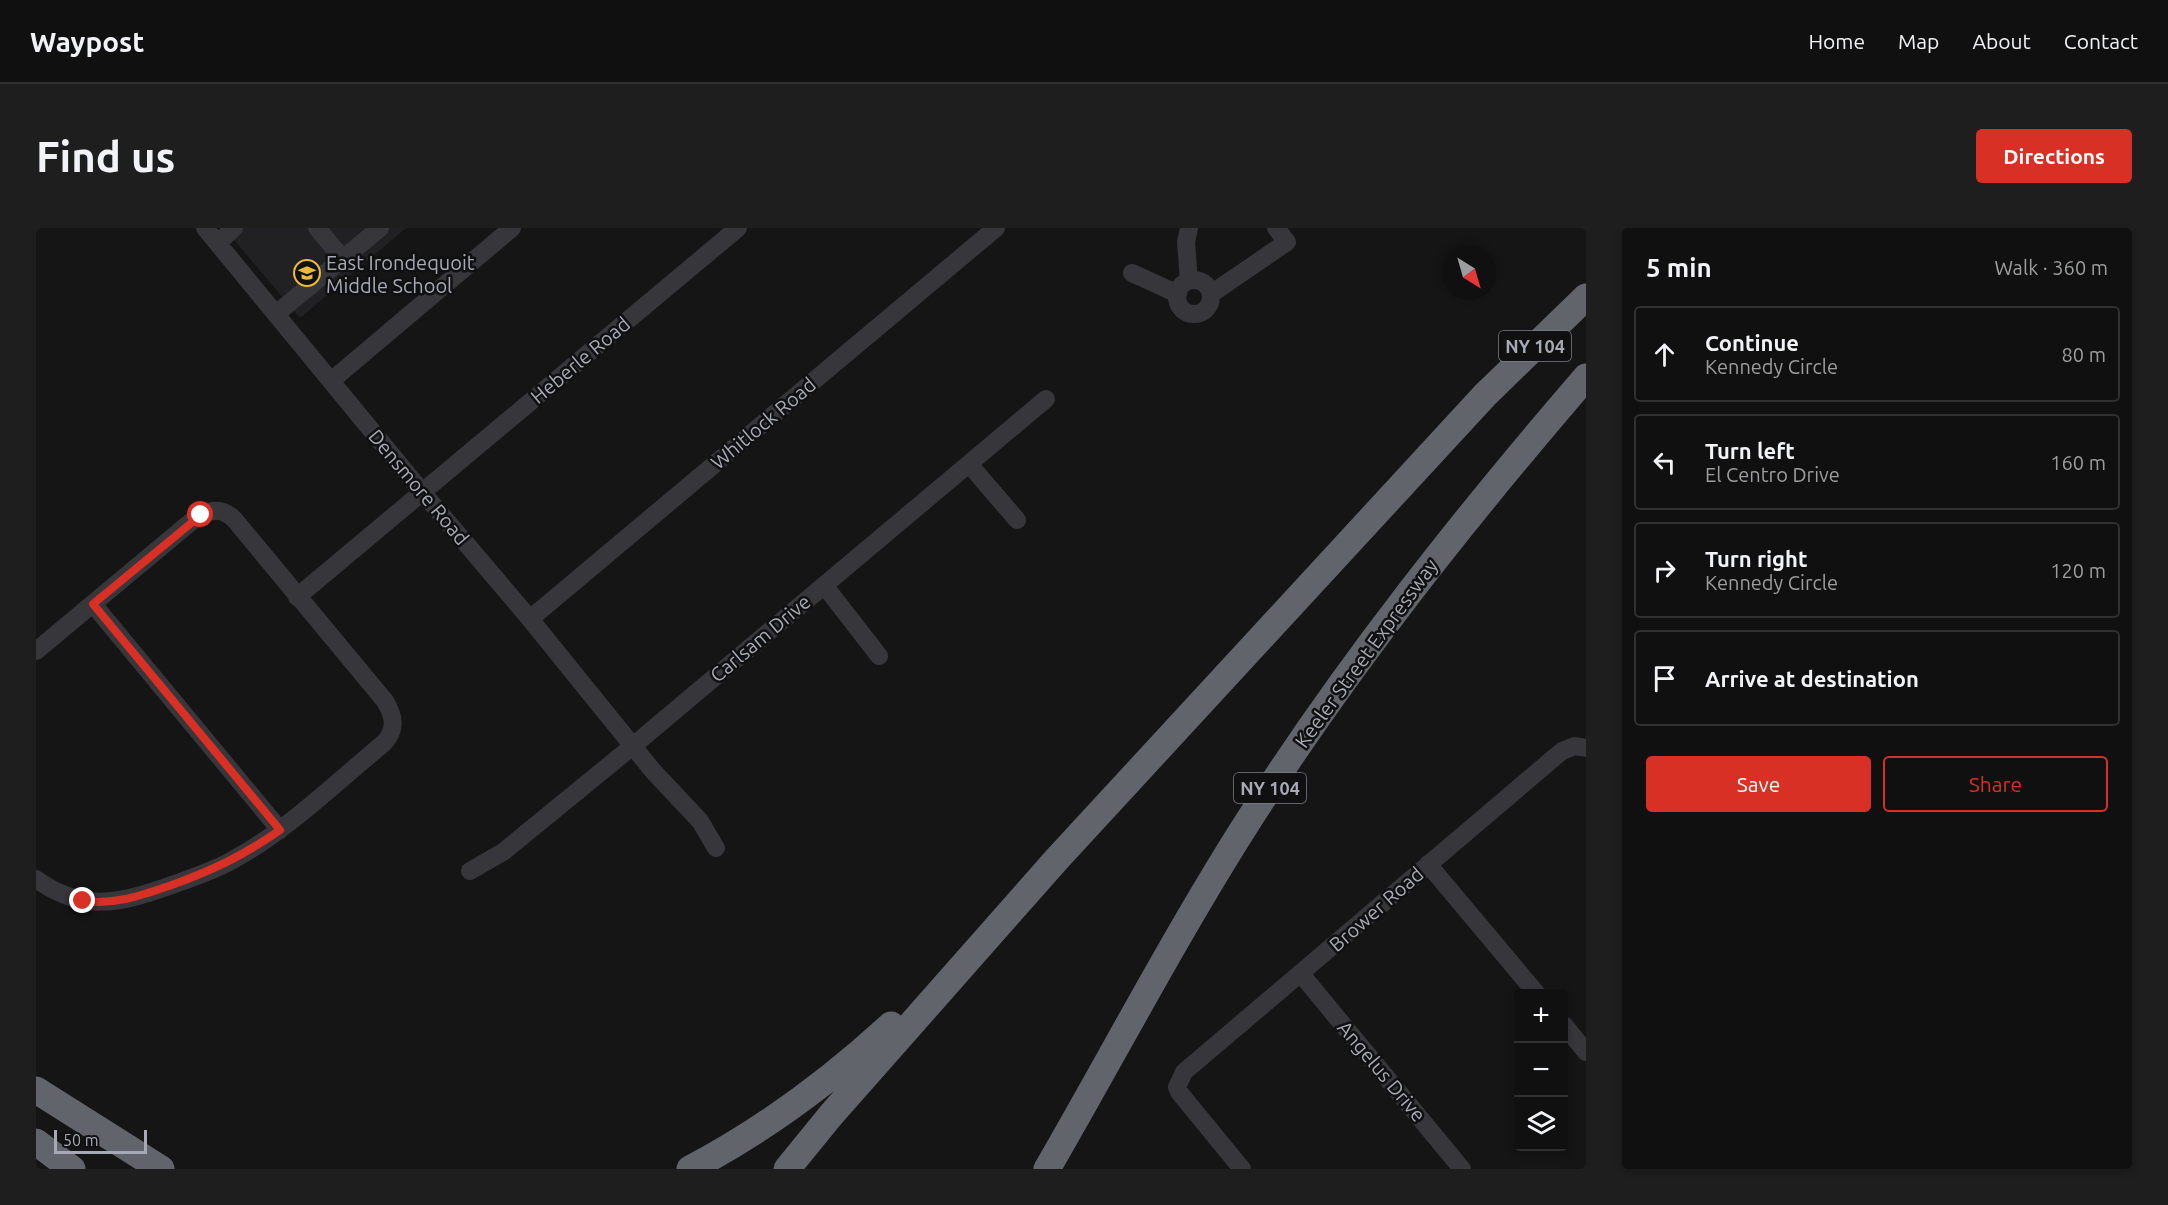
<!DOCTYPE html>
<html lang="en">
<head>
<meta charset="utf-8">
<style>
  body { margin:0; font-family:Ubuntu,sans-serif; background:#1e1e1e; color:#f1f3f6 }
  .controls { position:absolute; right:18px; bottom:18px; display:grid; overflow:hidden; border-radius:6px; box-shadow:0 3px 9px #0003 }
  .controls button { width:54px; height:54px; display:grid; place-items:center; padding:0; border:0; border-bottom:2px solid #303030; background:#101010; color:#f1f3f6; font:30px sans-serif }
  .compass { position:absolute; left:1406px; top:18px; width:54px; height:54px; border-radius:50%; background:#101010; box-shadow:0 3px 9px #0003; rotate:143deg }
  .scale { position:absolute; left:18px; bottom:15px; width:93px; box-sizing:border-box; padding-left:6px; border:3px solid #a7aab6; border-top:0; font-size:16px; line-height:21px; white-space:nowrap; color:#a7aab6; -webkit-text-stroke:4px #101011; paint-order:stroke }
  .stop { position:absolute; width:18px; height:18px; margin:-14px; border:4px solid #d93025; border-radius:50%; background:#fff }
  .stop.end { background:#d93025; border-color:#fff; box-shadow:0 2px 6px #0008 }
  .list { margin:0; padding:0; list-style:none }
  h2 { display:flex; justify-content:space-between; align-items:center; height:78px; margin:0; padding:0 24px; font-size:26px }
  h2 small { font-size:20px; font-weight:400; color:#9c9d9f }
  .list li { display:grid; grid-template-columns:39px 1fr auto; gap:18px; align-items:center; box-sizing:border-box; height:96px; margin:0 12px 12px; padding:0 12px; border:2px solid #303030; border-radius:6px }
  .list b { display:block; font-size:22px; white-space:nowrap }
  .list p { margin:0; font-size:20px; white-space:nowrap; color:#9c9d9f }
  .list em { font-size:20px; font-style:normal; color:#9c9d9f }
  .actions { display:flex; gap:12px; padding:18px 24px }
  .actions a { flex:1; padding:14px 0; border:2px solid #d93025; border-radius:6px; text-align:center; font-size:21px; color:#d93025 }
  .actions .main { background:#d93025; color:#fff }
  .icon { flex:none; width:33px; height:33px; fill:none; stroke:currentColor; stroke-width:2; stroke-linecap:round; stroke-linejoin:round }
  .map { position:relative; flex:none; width:1550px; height:941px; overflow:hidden; border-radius:6px }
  header { display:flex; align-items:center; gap:36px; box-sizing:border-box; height:84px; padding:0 30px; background:#101010; border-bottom:2px solid #303030 }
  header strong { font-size:28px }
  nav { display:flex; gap:33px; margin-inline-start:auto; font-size:21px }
  .intro { display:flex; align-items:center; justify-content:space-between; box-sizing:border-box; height:144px; padding:0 36px }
  h1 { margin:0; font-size:42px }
  .button { padding:15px 27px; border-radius:6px; background:#d93025; color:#fff; font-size:21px; font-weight:700 }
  main { display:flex; gap:36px; padding:0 36px }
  aside { flex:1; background:#101010; border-radius:6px; box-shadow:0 3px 9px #0003 }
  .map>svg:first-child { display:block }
</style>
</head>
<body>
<header>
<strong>Waypost</strong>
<nav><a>Home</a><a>Map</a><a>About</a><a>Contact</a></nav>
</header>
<div class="intro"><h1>Find us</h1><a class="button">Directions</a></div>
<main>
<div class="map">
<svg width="1550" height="941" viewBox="0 0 1550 941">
  <rect width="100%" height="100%" fill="#151516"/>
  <path fill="#212123" d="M188 0H370L264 90Z"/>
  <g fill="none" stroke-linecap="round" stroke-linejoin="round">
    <path stroke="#36363b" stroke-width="18" d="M169 0 387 265 494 391 617 543 664 593 680 620
      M281 0 307 31
      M1153 0 1150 14 1153 53
      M182 15 198 0
      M1096 45 1142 66
      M1141 69a17 17 0 1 1 34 0a17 17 0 1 1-34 0Z
      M1175 66 1251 14 1240 0
      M240 86 344 0
      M295 153 476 0
      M933 236 981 292
      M788 357 843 428
      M261 369 702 0
      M57 376 244 602
      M494 391 960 0
      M0 423 156 293C171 282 184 278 198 291L349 473C358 488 361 501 348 515 298 556 250 604 193 634 174 644 153 651 133 658 83 676 46 684 0 651
      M1392 636 1501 766
      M434 643 467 624 598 517 1010 171
      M1265 746 1426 941
      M1528 797 1550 824
      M1206 941 1143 864 1141 859 1148 844 1526 523 1539 518 1550 520"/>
    <path stroke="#62646c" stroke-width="27" d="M0 862 125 941
      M0 914 36 941
      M654 941C728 902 794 853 855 797
      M751 941 795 887 1021 631 1449 167 1550 69
      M1011 941C1077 827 1138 710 1209 598 1310 439 1427 292 1550 149"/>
  </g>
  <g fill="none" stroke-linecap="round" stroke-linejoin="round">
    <path stroke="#d93025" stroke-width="8" d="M47 673C78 677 104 668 133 658 175 643 207 628 244 602L57 376 165 287"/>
  </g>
  <defs>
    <symbol id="school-ring" viewBox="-11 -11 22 22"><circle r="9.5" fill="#101011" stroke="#ebbb38" stroke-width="1.5"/><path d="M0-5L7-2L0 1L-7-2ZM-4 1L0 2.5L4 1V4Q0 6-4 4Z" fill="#ebbb38"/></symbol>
  </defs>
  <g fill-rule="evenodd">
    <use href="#school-ring" x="256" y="30" width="30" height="30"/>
  </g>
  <g text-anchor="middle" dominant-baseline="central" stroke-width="5" stroke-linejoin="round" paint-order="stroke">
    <g fill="#101011" stroke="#7a7c84" stroke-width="1.5">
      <rect x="1463" y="103" width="72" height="30" rx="4.5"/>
      <rect x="1198" y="545" width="72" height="30" rx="4.5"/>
    </g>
    <g font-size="18" font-weight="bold" fill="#a7aab6">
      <text x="1499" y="118">NY 104</text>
      <text x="1234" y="560">NY 104</text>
    </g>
    <g font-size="20" fill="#a7aab6" stroke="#101011" text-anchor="start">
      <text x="290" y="34">East Irondequoit<tspan x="290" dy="23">Middle School</tspan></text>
    </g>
    <g font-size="20" fill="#a7aab6" stroke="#101011">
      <text transform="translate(544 132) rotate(-40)">Heberle Road</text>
      <text transform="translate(727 195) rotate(-40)">Whitlock Road</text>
      <text transform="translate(383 259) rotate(50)">Densmore Road</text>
      <text transform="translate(724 410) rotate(-40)">Carlsam Drive</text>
      <text transform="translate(1330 425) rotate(-54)">Keeler Street Expressway</text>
      <text transform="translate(1340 681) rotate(-41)">Brower Road</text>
      <text transform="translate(1346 843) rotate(50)">Angelus Drive</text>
    </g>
  </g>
</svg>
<div class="controls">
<button>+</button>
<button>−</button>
<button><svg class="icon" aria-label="layers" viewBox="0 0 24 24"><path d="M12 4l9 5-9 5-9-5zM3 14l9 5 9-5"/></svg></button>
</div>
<svg class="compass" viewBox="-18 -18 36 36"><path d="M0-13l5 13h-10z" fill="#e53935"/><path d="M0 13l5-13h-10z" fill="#9c9d9f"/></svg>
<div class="scale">50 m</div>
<div class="stop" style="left:165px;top:287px"></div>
<div class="stop end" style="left:47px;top:673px"></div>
</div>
<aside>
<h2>5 min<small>Walk · 360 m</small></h2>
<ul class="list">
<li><svg class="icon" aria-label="ahead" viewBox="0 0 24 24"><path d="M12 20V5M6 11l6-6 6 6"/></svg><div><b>Continue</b><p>Kennedy Circle</p></div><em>80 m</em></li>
<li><svg class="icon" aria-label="left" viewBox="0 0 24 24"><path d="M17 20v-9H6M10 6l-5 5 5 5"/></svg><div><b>Turn left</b><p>El Centro Drive</p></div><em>160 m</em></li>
<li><svg class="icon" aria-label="right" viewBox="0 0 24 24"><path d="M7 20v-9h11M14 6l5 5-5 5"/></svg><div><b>Turn right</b><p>Kennedy Circle</p></div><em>120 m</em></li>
<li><svg class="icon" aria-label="arrive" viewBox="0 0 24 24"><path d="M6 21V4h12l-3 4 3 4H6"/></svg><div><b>Arrive at destination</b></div></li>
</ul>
<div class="actions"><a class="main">Save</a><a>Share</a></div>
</aside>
</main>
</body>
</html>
